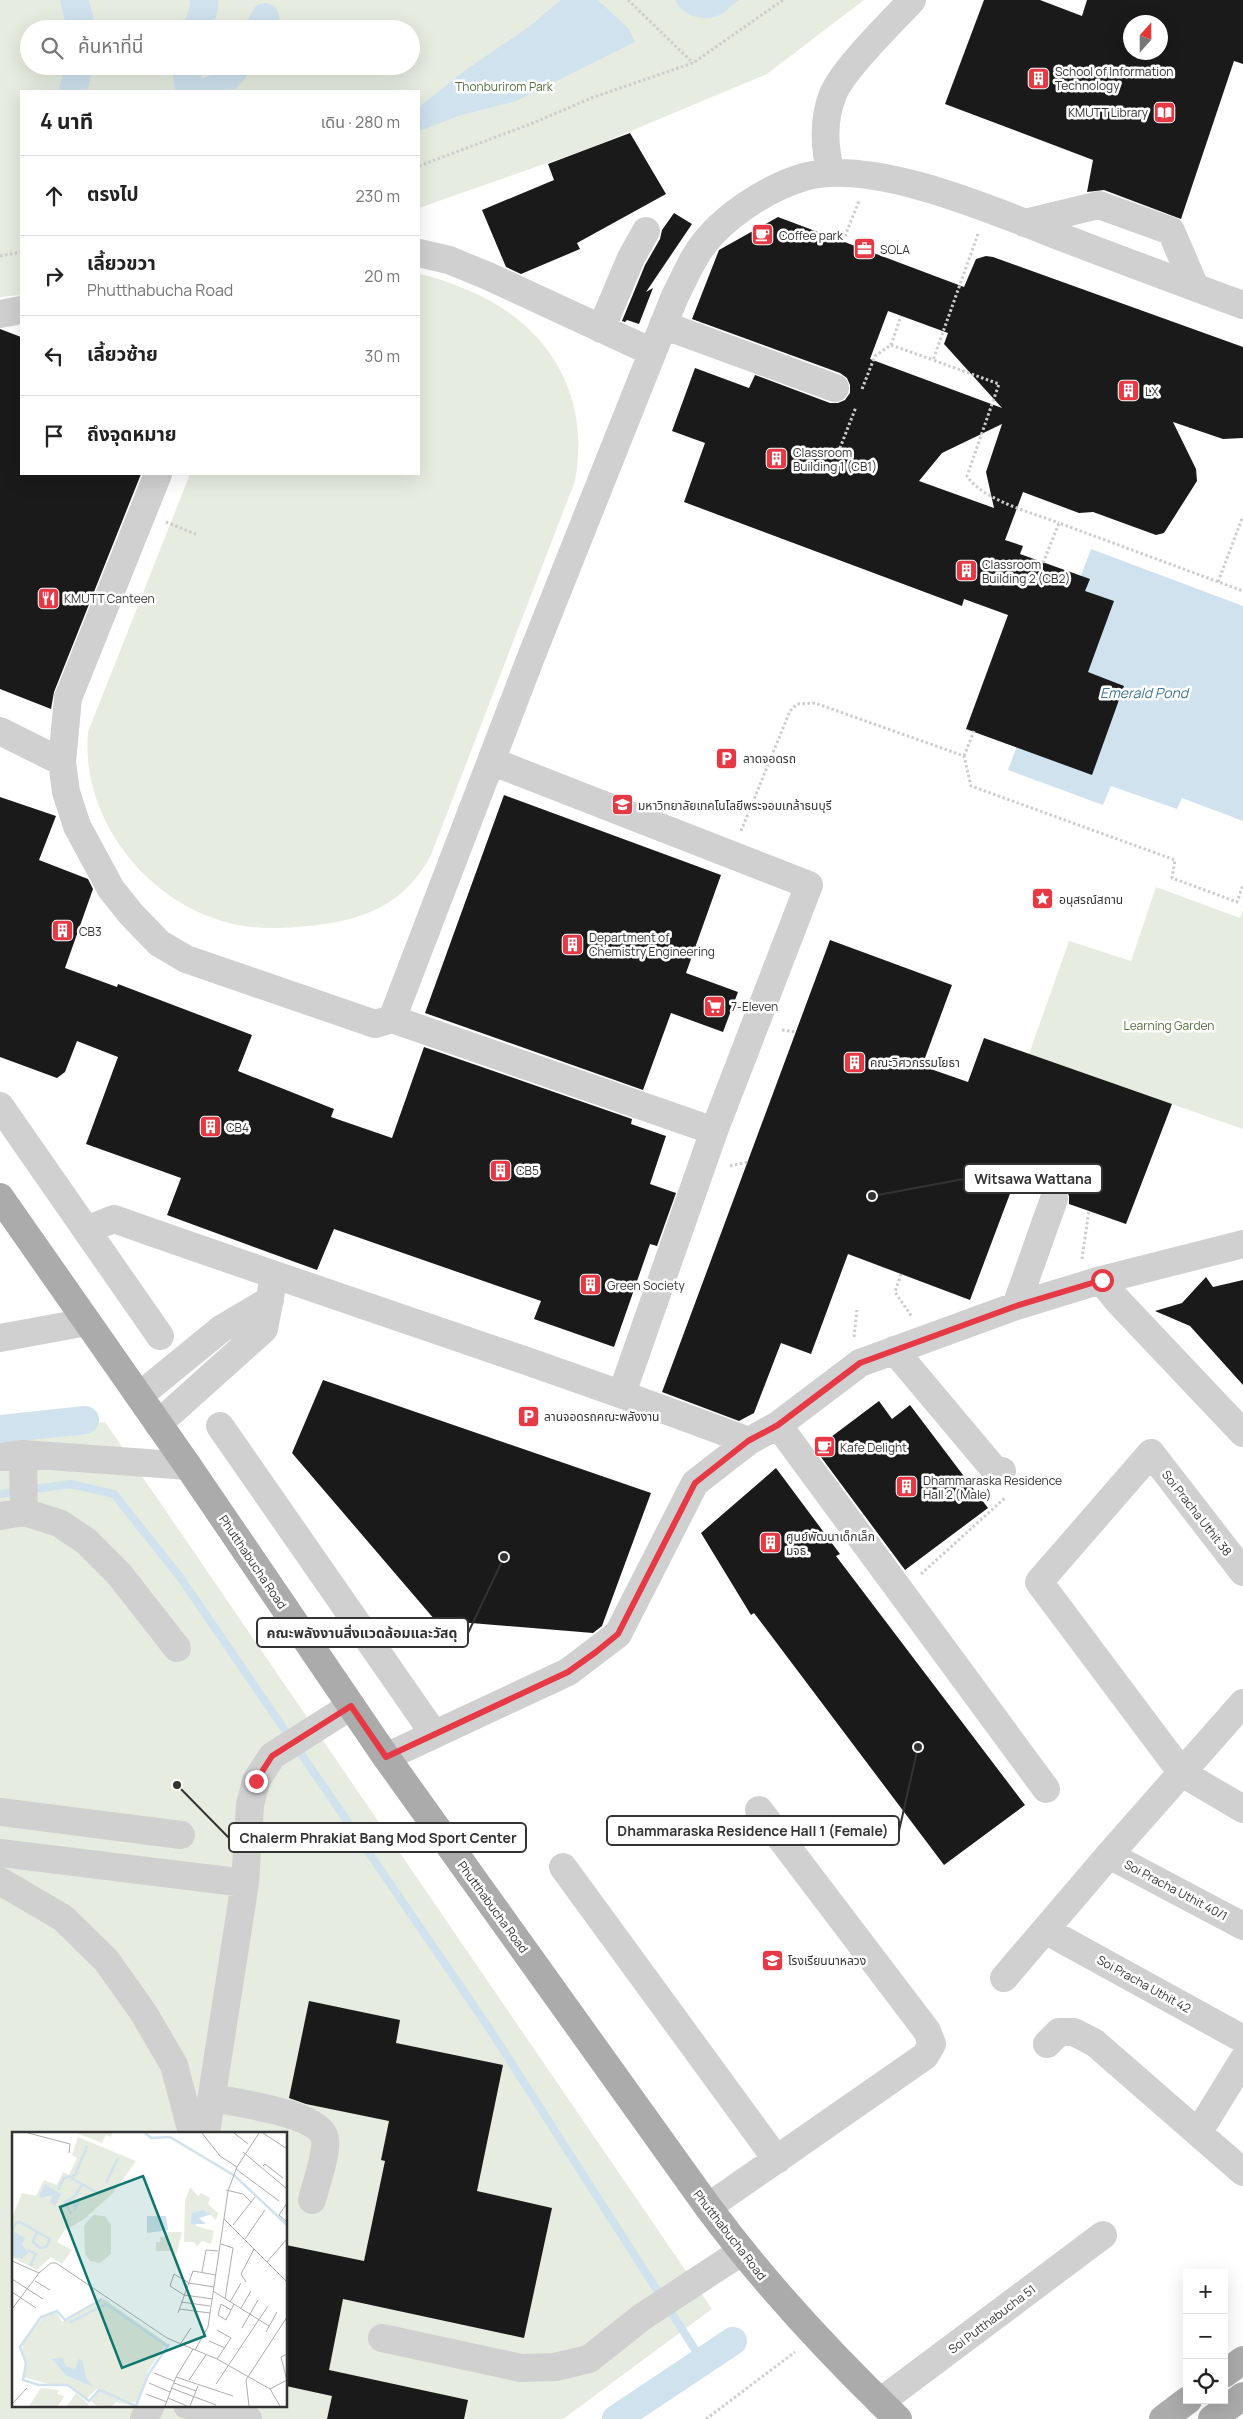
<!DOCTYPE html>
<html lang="th">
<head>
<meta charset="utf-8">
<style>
  body { margin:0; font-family:Manrope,"Noto Sans Thai",sans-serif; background:#f6f6f6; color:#222 }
  .controls { position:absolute; right:15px; bottom:15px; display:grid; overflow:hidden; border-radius:0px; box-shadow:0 5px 20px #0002 }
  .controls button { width:45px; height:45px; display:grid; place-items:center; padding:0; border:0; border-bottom:1px solid #e0e0e0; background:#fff; color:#222; font:25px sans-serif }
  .compass { position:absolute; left:1123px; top:15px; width:45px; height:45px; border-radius:50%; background:#fff; box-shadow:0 5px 20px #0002; rotate:21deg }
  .stop { position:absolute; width:15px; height:15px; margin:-11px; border:4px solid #e63946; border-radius:50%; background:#fff }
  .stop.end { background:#e63946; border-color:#fff; box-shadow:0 1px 5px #0008 }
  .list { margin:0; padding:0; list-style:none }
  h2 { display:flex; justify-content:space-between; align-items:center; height:65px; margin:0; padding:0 20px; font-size:21px }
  h2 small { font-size:16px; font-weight:400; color:#767676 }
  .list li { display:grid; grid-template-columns:32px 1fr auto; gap:15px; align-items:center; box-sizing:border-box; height:80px; padding:0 20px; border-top:1px solid #e0e0e0 }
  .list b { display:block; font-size:19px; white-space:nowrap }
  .list p { margin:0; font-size:16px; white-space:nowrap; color:#767676 }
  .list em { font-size:16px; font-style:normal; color:#767676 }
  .icon { flex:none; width:28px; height:28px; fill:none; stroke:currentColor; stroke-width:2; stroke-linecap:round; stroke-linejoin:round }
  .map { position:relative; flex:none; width:1243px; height:2419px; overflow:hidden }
  .search { position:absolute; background:#fff; box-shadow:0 5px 20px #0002; left:20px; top:20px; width:400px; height:55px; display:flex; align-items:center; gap:12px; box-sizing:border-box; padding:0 18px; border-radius:28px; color:#767676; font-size:19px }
  .panel { position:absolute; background:#fff; box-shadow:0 5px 20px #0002; left:20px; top:90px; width:400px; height:385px; border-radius:0px }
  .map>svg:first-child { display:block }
</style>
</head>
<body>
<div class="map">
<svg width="1243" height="2419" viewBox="0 0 1243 2419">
  <rect width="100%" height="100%" fill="#fff"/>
  <path fill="#e6ecdf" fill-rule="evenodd" d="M0 0H864L767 74 590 148 419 208V91H21V295L0 297ZM29 29H411V66H29Z
    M419 274C436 277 453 284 470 291 549 325 591 395 575 481L431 855C406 902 368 919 317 925 290 928 264 930 238 925 151 908 80 821 88 732L190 474H419Z
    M1156 887 1240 918 1243 909V1129L1029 1054 1069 941 1131 961Z
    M105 1422 712 2309 563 2419H0V1437ZM14 2133H286V2405H14Z"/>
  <path fill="#cfe2ee" d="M561 0H598L629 29 635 42 516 101 461 115 419 131V107L467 69 529 27Z
    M675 0H739C733 4 726 12 720 15 703 22 682 16 675 0Z
    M1091 549 1243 606V821L1182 798 1177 809 1111 786 1103 805 1008 770Z"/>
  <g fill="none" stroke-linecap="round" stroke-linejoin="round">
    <path stroke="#cfe2ee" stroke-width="8" d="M0 1494 70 1484 114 1494 180 1577 491 2031 703 2362"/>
    <path stroke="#cfe2ee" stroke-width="28" d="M74 0 82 29
      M197 29 204 8V0
      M259 29 265 17
      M186 66 189 91
      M73 91 79 66
      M209 91 220 86 237 66
      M0 1429 85 1420
      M616 2419 733 2341"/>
  </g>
  <path fill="#1a1a1a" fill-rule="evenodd" d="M984 0H1040L1082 16 1087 0H1243V64L1234 61 1181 219 1104 190 1087 192 1093 160 945 104ZM1130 22H1160V52H1130Z
    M630 133 666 194 577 243 580 249 521 274 506 267 482 210 554 180 548 164Z
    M674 213 692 224 646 292 653 288 639 324 627 320 625 322 622 321 645 265 660 239 662 230Z
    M778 217 964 287 976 259 986 256 993 257 1243 347V438L1223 439 1173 422 1196 469 1197 481 1164 533 1156 535 1093 512 1079 513 1023 492 1005 540 1023 546 1020 554 1090 579 1085 591 1114 601 1088 672 1124 686 1092 775 966 729 1008 615 964 599 962 606 684 502 705 443 672 431 695 368 749 388 755 375 830 403H838L845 400 850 393V385L847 378 840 373 692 319 719 250ZM888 311 948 333 944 344 1002 408 870 359ZM1002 424 986 472 994 508 919 481 942 453Z
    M0 329 21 337V474H141L54 692 51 709 0 689Z
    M504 795 721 875 686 973 738 992 723 1032 671 1013 643 1090 425 1013Z
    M0 797 56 816 39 860 88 879 93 889 65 968 117 987 118 984 252 1035 238 1071 334 1109 331 1117 392 1138 424 1047 632 1119 631 1124 666 1136 650 1184 676 1193 657 1246 650 1244 614 1347 534 1319 541 1301 334 1229 317 1270 167 1215 181 1178 86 1144 118 1057 77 1041 65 1072 57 1078 0 1057Z
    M830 940 952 985 922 1066 968 1082 984 1038 1172 1104 1126 1224 1069 1204V1196L1066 1189 1060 1184H1051L1044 1187 1040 1193 1014 1183 970 1300 848 1254 811 1354 781 1343 754 1413 739 1421 662 1392Z
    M1206 1277 1213 1287 1243 1280V1385L1190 1326 1155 1311 1182 1303Z
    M323 1380 651 1493 602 1626 593 1633 435 1620 292 1453Z
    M879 1401 892 1419 910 1405 988 1508 905 1570 815 1449Z
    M776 1468 840 1554 836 1556 1025 1805 944 1865 754 1613 751 1615 701 1533Z
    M309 2001 400 2020 396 2043 503 2065 477 2191 552 2208 524 2338 343 2299 329 2370 468 2400 464 2419H327L332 2396 286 2386V2245L364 2261 385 2161 381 2160 389 2121 306 2104 289 2098Z"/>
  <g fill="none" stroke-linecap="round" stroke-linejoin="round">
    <path stroke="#cdcdcd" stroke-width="3" stroke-dasharray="2.5 2.5" stroke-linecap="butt" d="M628 0 693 63
      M419 166 533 123 594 97 693 63 783 0
      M978 234 933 360 999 384 967 476C984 501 1031 512 1059 523
      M843 241 859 201
      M0 256 21 252
      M891 345 901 316
      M862 389 875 356 891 345 933 360
      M838 453 856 407
      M166 522 198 535
      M1043 563 1059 523 1243 591
      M1218 582 1243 516
      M964 756 974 731
      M741 831 790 711 797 704 815 703 964 756 971 786 1175 860 1172 878 1237 902 1243 885
      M782 1030 796 1032
      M730 1166 748 1162
      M1082 1259 1089 1210
      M901 1274 895 1292 912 1317
      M854 1337 857 1310
      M921 1574 1006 1497
      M706 2419 795 2352"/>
    <path stroke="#d0d0d0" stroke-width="28" d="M831 173C824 148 823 119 833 94 844 68 892 22 912 0
      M1024 223 1099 205 1171 231 1195 287
      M419 253 449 260 488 276 652 352
      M0 314 21 310
      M663 325 835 388
      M601 329 631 258 646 231
      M158 474 68 698 62 762 66 792 77 826 111 889 131 914 159 943 186 959 375 1024 392 1019 531 657 675 296C683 281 690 263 700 249 722 217 767 188 804 177 875 157 1001 214 1069 240 1127 262 1185 284 1243 305
      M0 731 62 762
      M491 761 809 885 714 1131 622 1393
      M392 1019 714 1131
      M0 1106 160 1336
      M86 1230 114 1219C325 1294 539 1362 749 1441
      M1101 1280 1117 1300 1243 1433
      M1016 1306 1054 1199
      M0 1338 87 1322
      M894 1350 994 1469 1002 1471
      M139 1396 221 1329 270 1300
      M158 1424 264 1329 274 1276
      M778 1425 1046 1789
      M220 1426 434 1734
      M23 1454 24 1512
      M0 1457 23 1454 188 1466
      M0 1516 24 1512 59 1523 86 1541 119 1574 177 1648
      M1243 1572 1151 1453 1039 1582 1182 1773 1243 1809
      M386 1757 568 1672 618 1634 695 1483 749 1441 778 1425 860 1363 1016 1306 1101 1280 1243 1244
      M0 1812 181 1835
      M0 1853 245 1883
      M1109 1855 1243 1926
      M563 1867 777 2160
      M0 1881 63 1918 106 1960 143 2012 174 2065 192 2133
      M1045 1930 1243 2039
      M1004 1978 1109 1855 1243 1703
      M1047 2044 1059 2032H1074L1095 2043 1243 2172
      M213 2098C236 2103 321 2113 325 2139 327 2155 316 2183 312 2200
      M206 2133 245 1883 250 1805 256 1781 272 1756 351 1706
      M1198 2133 1243 2060
      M708 2207 925 2056 932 2044 927 2031 759 1810
      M382 2338 521 2368 555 2367 589 2359 642 2317 741 2252
      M880 2402 1103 2235
      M187 2405 248 2419
      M144 2419 151 2405"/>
    <path stroke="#ababab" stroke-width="28" d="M0 1197 188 1466 386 1757 708 2207C765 2284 829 2353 898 2419
      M1224 2374 1243 2360
      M1163 2419 1188 2400
      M1212 2419 1243 2396"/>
  </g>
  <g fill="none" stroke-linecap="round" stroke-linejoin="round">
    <path stroke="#e63946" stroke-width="6" d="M256 1781 272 1756 351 1706 386 1757 568 1672 596 1652 618 1634 695 1483 748 1441 778 1425 860 1363 1016 1306 1102 1280"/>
  </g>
  <defs>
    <symbol id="building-square" viewBox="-11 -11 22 22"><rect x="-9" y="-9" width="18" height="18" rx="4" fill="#e63946" stroke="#fff"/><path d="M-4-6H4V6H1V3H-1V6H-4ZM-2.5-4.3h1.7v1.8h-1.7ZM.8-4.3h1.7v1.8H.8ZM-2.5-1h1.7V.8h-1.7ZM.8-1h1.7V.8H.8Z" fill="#fff"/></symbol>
    <symbol id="library-square" viewBox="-11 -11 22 22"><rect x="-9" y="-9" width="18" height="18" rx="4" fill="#e63946" stroke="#fff"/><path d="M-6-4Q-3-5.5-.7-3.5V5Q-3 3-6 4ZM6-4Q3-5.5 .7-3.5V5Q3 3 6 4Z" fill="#fff"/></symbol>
    <symbol id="cafe-square" viewBox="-11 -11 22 22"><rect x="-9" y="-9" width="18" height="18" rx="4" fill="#e63946" stroke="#fff"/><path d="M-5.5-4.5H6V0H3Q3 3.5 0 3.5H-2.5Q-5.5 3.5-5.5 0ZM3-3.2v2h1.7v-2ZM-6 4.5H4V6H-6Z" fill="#fff"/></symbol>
    <symbol id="office-square" viewBox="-11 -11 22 22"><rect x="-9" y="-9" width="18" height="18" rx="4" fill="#e63946" stroke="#fff"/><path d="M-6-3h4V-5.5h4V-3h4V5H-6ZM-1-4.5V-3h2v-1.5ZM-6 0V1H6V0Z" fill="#fff"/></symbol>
    <symbol id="restaurant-square" viewBox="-11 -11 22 22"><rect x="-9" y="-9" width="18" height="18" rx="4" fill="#e63946" stroke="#fff"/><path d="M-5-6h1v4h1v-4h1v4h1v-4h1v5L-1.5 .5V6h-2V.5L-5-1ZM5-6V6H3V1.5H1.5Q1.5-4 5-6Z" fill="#fff"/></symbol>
    <symbol id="parking-square" viewBox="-11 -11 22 22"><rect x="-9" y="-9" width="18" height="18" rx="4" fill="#e63946" stroke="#fff"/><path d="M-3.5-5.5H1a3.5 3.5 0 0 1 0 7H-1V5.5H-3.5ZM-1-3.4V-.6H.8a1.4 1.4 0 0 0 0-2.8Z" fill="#fff"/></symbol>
    <symbol id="university-square" viewBox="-11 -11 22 22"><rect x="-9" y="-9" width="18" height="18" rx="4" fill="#e63946" stroke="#fff"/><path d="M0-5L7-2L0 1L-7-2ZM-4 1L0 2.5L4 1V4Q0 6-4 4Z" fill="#fff"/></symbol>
    <symbol id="sight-square" viewBox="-11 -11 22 22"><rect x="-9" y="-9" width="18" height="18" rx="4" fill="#e63946" stroke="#fff"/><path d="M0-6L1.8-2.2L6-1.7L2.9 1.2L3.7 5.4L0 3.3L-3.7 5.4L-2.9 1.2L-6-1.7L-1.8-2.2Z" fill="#fff"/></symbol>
    <symbol id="supermarket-square" viewBox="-11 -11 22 22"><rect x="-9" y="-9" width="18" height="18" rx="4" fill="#e63946" stroke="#fff"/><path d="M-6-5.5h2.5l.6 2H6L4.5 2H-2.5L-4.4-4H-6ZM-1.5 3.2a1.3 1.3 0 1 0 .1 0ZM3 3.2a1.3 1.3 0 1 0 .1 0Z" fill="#fff"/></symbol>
    <symbol id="school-square" viewBox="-11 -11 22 22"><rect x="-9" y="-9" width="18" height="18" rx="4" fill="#e63946" stroke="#fff"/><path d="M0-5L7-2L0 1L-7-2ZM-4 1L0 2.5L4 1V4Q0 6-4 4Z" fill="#fff"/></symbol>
  </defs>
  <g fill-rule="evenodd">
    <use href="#building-square" x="1026" y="66" width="25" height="25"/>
    <use href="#library-square" x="1152" y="100" width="25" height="25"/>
    <use href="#cafe-square" x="750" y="222" width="25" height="25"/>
    <use href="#office-square" x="852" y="236" width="25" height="25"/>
    <use href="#building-square" x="1116" y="378" width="25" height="25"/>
    <use href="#building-square" x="764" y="446" width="25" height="25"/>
    <use href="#building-square" x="954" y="558" width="25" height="25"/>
    <use href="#restaurant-square" x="36" y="586" width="25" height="25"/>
    <use href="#parking-square" x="714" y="746" width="25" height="25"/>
    <use href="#university-square" x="610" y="792" width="25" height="25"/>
    <use href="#sight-square" x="1030" y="886" width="25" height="25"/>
    <use href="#building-square" x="50" y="918" width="25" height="25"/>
    <use href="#building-square" x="560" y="932" width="25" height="25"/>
    <use href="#supermarket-square" x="702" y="994" width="25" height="25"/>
    <use href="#building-square" x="842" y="1050" width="25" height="25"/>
    <use href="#building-square" x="198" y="1114" width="25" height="25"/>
    <use href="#building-square" x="488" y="1158" width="25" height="25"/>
    <use href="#building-square" x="578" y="1272" width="25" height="25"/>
    <use href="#parking-square" x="516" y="1404" width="25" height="25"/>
    <use href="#cafe-square" x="812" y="1434" width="25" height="25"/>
    <use href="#building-square" x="894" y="1474" width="25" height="25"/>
    <use href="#building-square" x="758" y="1530" width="25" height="25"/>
    <use href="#school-square" x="760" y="1948" width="25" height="25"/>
  </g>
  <g text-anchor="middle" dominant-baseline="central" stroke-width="5" stroke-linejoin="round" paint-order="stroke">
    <g font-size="12" fill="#333" stroke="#fff" text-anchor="start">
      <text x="1055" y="71">School of Information<tspan x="1055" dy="14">Technology</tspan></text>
      <text x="1148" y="112" text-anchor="end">KMUTT Library</text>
      <text x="779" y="235">Coffee park</text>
      <text x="880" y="249">SOLA</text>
      <text x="1145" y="391">LX</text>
      <text x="793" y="452">Classroom<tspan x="793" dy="14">Building 1 (CB1)</tspan></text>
      <text x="982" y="564">Classroom<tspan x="982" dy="14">Building 2 (CB2)</tspan></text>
      <text x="64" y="598">KMUTT Canteen</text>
      <text x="743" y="758">ลาดจอดรถ</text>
      <text x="638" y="805">มหาวิทยาลัยเทคโนโลยีพระจอมเกล้าธนบุรี</text>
      <text x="1059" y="899">อนุสรณ์สถาน</text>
      <text x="79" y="931">CB3</text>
      <text x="589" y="937">Department of<tspan x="589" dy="14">Chemistry Engineering</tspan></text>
      <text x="731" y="1006">7-Eleven</text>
      <text x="870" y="1062">คณะวิศวกรรมโยธา</text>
      <text x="226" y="1127">CB4</text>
      <text x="516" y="1170">CB5</text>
      <text x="607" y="1285">Green Society</text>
      <text x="544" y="1416">ลานจอดรถคณะพลังงาน</text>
      <text x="840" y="1447">Kafe Delight</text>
      <text x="923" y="1480">Dhammaraska Residence<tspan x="923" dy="14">Hall 2 (Male)</tspan></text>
      <text x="786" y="1536">ศูนย์พัฒนาเด็กเล็ก<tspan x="786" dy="14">มจธ.</tspan></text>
      <text x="788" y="1960">โรงเรียนนาหลวง</text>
    </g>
    <g font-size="12" fill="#56703f" stroke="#fff">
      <text x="504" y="86">Thonburirom Park</text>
      <text x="1169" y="1025">Learning Garden</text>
    </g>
    <g font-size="12" fill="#333" stroke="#fff">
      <text transform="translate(1197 1513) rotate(52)">Soi Pracha Uthit 38</text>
      <text transform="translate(253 1562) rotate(56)">Phutthabucha Road</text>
      <text transform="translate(1176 1890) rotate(28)">Soi Pracha Uthit 40/1</text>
      <text transform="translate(493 1907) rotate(54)">Phutthabucha Road</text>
      <text transform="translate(1144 1984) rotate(29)">Soi Pracha Uthit 42</text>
      <text transform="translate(730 2235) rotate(52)">Phutthabucha Road</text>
      <text transform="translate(992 2319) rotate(-37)">Soi Putthabucha 51</text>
    </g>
    <g font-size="14" font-style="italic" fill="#3f7597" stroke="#fff">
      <text x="1144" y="692">Emerald Pond</text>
    </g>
  </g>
  <g transform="translate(12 2132)">
    <rect width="275" height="275" fill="#fff"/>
    <path d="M65 1H100L99 5 94 3 90 11ZM66 5 124 29 101 61 72 87 52 99 45 110 60 118 50 132 39 125 25 138 0 125V86L10 61 24 64 32 48 45 53 51 40 57 43 65 26 60 23ZM178 55 186 64 189 61 198 66 196 72 206 81 204 88 195 79 183 82 184 94 202 99 199 112 190 109 185 114 182 110H172L173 69ZM81 83 93 84 99 93V122L88 131 78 129 73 122 72 94ZM154 100H170L164 124 160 119H144V110H148V105H154ZM92 167 155 211 136 239 126 271 112 269 85 257 74 267 55 252H36L11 245 15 232 10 217 12 209 34 182 45 181 50 190ZM29 256 47 258 45 262 52 264 46 274H17ZM87 259 108 269 123 274 104 270 100 274H85L79 269ZM64 261 76 272V274H55Z" fill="#e6ecdf"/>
    <path d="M33 52 49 62 43 74 38 70 40 63 30 66 27 64ZM191 78 200 82 187 86 194 92H179L180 81ZM135 84H154L156 98 135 101ZM0 99 13 106 10 113 16 120 10 127 0 124ZM51 226 53 234 63 237 67 227 70 228 74 246 82 255 55 244 40 227Z" fill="#cfe2ee"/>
    <path fill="none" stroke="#cfe2ee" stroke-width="2.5" d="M133 1 139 6 158 5M158 5 223 44 275 93M59 46 86 61M94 51 106 26M46 58 52 46 63 43 75 14M54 69H62L63 76 67 70M59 82 53 70 63 64 70 53M0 99 4 91 8 90 38 107 34 115 28 116 21 110 25 100M16 118 24 122 18 134M90 167 53 188 45 179 29 185 8 215 14 231 11 248 27 253H56L77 269 87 258 124 274 136 243 157 212M57 191 94 172 155 214"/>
    <path fill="none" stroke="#adadad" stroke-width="1" d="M16 1 58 12 57 21M190 1 208 24 225 35M222 1 236 12M251 1 275 17M231 20 275 57M251 34 253 32 271 46M224 37 267 69M214 58 231 62 239 70M275 71 267 83 275 90M212 87 275 150M221 93 243 65M233 107 253 78M209 112 221 116 213 167M0 129 27 141 39 131H44L155 206 205 227 258 257 268 274M255 130 275 107M190 140 194 118 206 119M0 147 31 167M23 149 38 158M234 150 229 142 242 117M201 159 257 194M0 160 24 176M201 167 172 163 158 154 162 142 177 151 202 155M169 170 198 174M218 170 229 151M229 176 239 159M0 177 27 141M167 177 198 181M219 178 209 172 206 183 214 188 222 172M166 181 181 139 204 143M230 196 246 168M205 198 219 206 205 227M254 200 265 180M197 209 213 216M169 211 179 196M183 218 196 195 216 59 225 35 247 1M275 222 269 225 275 249M142 241 162 249M164 245 221 264M177 248 194 223M137 251 158 260M162 251 184 259M204 252 256 174M159 256 204 273M258 257 275 248M134 262 155 270M156 266 175 274M0 272 15 256M153 274 164 245 181 217M178 274 186 254M237 274 234 248 275 185"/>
    <path fill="#0f766e" fill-opacity="0.15" stroke="#0f766e" stroke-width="2.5" d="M131 44 193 204 110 236 48 75Z"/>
    <rect width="275" height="275" fill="none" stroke="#333" stroke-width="2.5"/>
  </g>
  <path fill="none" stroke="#333" stroke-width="2" d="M872 1196L964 1179M504 1557L468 1633M918 1747L899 1831M177 1785L229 1838"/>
  <g fill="#333" stroke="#fff" stroke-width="2">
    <circle cx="872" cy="1196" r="5"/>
    <circle cx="504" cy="1557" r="5"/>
    <circle cx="918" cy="1747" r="5"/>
    <circle cx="177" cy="1785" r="5"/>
  </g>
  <g fill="#fff" stroke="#333" stroke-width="2">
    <rect x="964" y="1164" width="138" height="29" rx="5"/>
    <rect x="257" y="1618" width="211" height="29" rx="5"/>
    <rect x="607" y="1816" width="292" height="29" rx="5"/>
    <rect x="229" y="1823" width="297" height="29" rx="5"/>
  </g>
  <g font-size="14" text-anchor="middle" font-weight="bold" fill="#333">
    <text x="1033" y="1184">Witsawa Wattana</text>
    <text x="362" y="1638">คณะพลังงานสิ่งแวดล้อมและวัสดุ</text>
    <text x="753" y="1836">Dhammaraska Residence Hall 1 (Female)</text>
    <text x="378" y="1843">Chalerm Phrakiat Bang Mod Sport Center</text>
  </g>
</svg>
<div class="controls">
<button>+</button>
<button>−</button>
<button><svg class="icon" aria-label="locate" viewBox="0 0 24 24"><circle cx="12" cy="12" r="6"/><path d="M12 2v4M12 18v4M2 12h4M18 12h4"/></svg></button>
</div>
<svg class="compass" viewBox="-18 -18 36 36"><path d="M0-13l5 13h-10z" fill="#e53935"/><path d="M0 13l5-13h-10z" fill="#767676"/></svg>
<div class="stop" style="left:1102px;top:1280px"></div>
<div class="stop end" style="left:256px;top:1781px"></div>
<div class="search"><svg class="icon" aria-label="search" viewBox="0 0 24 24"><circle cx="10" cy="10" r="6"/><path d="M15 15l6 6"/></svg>ค้นหาที่นี่</div>
<section class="panel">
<h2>4 นาที<small>เดิน · 280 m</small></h2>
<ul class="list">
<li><svg class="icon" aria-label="ahead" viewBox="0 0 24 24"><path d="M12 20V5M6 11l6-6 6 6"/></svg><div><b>ตรงไป</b></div><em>230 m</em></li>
<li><svg class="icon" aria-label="right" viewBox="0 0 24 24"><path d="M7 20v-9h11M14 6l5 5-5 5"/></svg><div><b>เลี้ยวขวา</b><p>Phutthabucha Road</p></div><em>20 m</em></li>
<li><svg class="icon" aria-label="left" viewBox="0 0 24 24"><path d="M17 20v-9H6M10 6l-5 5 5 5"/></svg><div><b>เลี้ยวซ้าย</b></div><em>30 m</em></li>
<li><svg class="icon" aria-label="arrive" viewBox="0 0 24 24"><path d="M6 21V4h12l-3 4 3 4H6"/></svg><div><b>ถึงจุดหมาย</b></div></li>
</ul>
</section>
</div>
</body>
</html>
